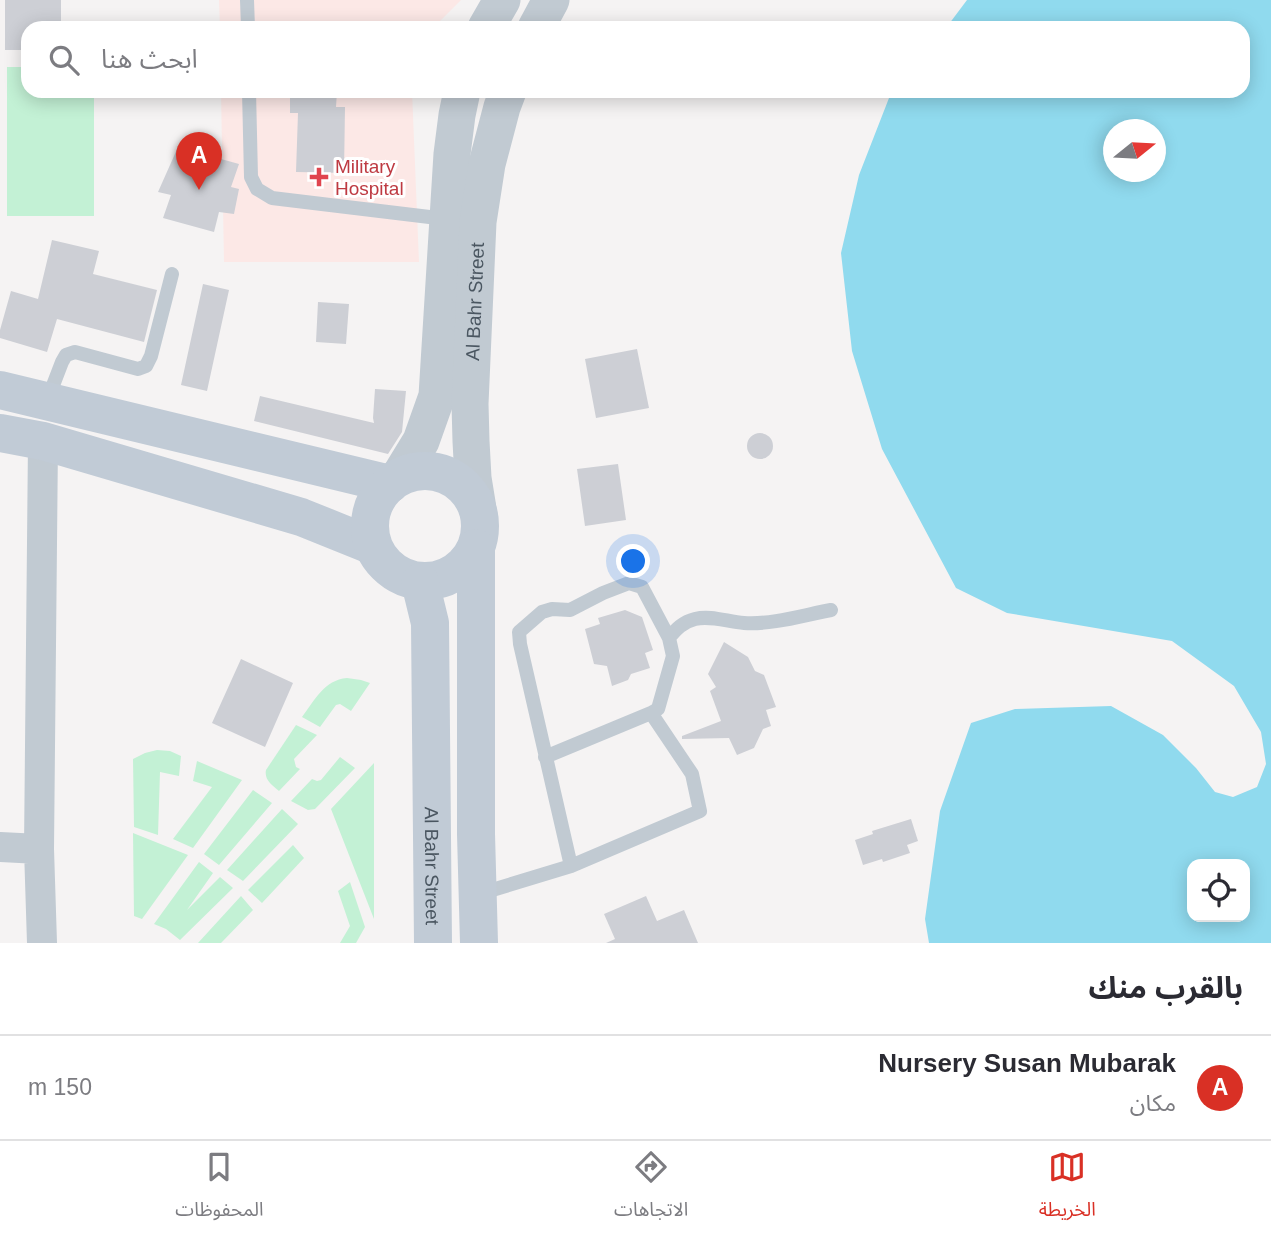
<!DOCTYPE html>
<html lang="ar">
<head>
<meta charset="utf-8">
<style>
  body { margin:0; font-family:Arial,"Noto Sans Arabic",sans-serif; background:#f7f7f7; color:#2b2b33; direction:rtl }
  .controls { position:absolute; right:21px; bottom:21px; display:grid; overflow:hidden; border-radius:14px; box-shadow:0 4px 18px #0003 }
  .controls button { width:63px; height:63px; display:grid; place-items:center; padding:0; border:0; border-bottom:2px solid #e1e1e2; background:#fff; color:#2b2b33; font:35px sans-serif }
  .compass { position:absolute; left:1103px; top:119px; width:63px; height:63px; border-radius:50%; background:#fff; box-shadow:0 4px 18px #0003; rotate:72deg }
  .you { position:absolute; left:634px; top:562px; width:24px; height:24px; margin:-18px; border:5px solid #fff; border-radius:50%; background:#1a73e8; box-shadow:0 0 0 10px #1a73e833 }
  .badge { display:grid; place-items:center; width:46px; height:46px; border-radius:50%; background:#d93025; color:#fff; font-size:23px; font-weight:700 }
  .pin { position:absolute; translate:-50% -58px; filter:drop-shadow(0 2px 4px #0008) }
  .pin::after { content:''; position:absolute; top:37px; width:24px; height:21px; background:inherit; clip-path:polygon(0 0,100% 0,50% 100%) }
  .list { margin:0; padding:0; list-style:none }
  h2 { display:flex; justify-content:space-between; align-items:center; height:91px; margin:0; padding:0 28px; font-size:30px }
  h2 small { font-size:23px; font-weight:400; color:#7c7c81 }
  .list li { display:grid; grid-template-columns:46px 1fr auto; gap:21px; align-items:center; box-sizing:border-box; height:105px; padding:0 28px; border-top:2px solid #e1e1e2 }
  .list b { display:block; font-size:26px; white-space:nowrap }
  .list p { margin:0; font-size:23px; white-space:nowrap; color:#7c7c81 }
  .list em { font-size:23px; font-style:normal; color:#7c7c81 }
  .icon { flex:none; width:38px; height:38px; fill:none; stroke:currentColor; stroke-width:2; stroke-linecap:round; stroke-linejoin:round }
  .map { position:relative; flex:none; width:1271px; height:943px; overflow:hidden; direction:ltr }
  .search { position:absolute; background:#fff; box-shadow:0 4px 18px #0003; left:21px; right:21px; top:21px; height:77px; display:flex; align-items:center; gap:18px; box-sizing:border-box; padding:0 24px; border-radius:21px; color:#7c7c81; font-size:26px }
  .sheet { height:196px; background:#fff }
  nav { display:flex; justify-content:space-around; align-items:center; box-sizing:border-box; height:98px; border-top:2px solid #e1e1e2; background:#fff; font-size:19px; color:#7c7c81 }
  nav a { display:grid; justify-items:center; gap:4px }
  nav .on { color:#d93025 }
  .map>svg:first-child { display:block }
</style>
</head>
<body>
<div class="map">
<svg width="1271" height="943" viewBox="0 0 1271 943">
  <rect width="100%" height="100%" fill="#f5f3f3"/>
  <path fill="#fce8e6" d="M219 0H461L433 28H220Z
    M221 91H412L419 262H224Z"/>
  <path fill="#c3f1d5" d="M7 67H28V91H94V216H7Z
    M347 678 361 680 370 683 351 711 340 704 336 705 320 727 302 717C315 700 324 680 347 678Z
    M296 725 317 735 294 759 296 767 300 769 279 791C272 785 264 780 266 770Z
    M157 750 170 751 181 756 179 776 160 772 158 835 134 827 133 759 145 753Z
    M340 757 355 768 315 809 308 810 291 801 312 779 317 781 321 780Z
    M197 761 242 780 193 848 173 839 212 787 193 781Z
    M374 763V919L331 809Z
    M253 790 272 803 219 865 204 854Z
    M282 809 298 824 243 881 227 870Z
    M133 833 188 855 142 919 134 916Z
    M293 845 304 858 262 903 248 890Z
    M199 862 213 873 187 910 220 877 233 888 180 940 166 929 154 924Z
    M350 882 365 927 356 943H340L350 926 338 891Z
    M241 896 253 910 221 943H198Z"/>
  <path fill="#90daee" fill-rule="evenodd" d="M967 0H1271V943H929L925 919 940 811 971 723 1015 709 1111 706 1163 735 1196 768 1215 792 1233 797 1257 787 1266 764 1261 732 1234 686 1172 641 1007 613 956 588 882 449 852 351 841 253 859 175 889 98 895 91H1243V28H946ZM1114 130H1156V172H1114ZM1192 864H1245V917H1192Z"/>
  <path fill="#cdcfd5" d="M5 0H61V28H28V50H5Z
    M290 91H337L336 107H345L344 173 296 172 298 113H290Z
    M178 147 239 164 231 187 239 189 234 214 219 212 214 232 163 218 171 195 158 192Z
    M52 240 99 251 93 274 157 290 144 342 57 319 47 352 0 338V330L11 291 38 299Z
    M203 284 229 290 207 391 181 385Z
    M318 302 349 304 346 344 316 342Z
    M637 349 649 408 596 418 585 359Z
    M375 389 406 391 402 432 388 454 254 421 260 396 374 423 373 418Z
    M747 446a13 13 0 1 1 26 0a13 13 0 1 1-26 0Z
    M618 464 626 520 585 526 577 469Z
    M625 610 642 617 653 650 645 653 650 668 631 674 628 680 612 686 607 666 594 664 585 629 600 624 598 618Z
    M724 642 748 657 755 671 764 675 776 707 766 710 771 726 763 729 754 748 737 755 729 738 682 739V736L721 721 710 691 716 687 708 674Z
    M241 659 293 683 265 747 212 723Z
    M911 819 918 841 907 845 910 853 883 862 882 859 863 865 855 840 873 834 872 831Z
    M646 896 657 921 684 910 698 943H606L615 939 604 914Z"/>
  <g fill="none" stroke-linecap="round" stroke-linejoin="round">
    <path stroke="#c1cad2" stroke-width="14" d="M247 0 248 28
      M249 91 251 177 257 189 272 198 446 219
      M47 401 62 362 66 355 75 352 138 369 146 366 151 356 172 274
      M545 757 651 713
      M571 866 520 644 519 632 542 612 552 609 570 610 603 593 629 583 642 587 669 638
      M479 894 571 866 700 811 692 774 651 713 658 709 673 656 669 638C676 629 683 622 695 619 711 615 728 622 744 623 771 625 804 615 831 610"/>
    <path stroke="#c1cad2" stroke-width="30" d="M0 847 39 849
      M42 943 39 849 43 441"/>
    <g stroke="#c1cad2" stroke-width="37">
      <path d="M486 28 502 0"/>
      <path d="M536 28 551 0"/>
      <path d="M399 477 421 441 437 396 452 154 457 115 462 91"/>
      <path id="s1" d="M479 515 473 478 471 441 470 404 478 222 487 164 502 107 508 91"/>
    </g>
    <g stroke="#c1cbd6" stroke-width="38">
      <path d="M0 390 390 484"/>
      <path d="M0 433 43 441 301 517 373 546"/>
      <circle cx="425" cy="526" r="55"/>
      <path d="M476 548V834L479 943"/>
      <path id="s2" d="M420 582 430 623 433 943"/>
    </g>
  </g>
  <path fill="#e0444e" stroke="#fff" stroke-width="2.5" d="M315.5 166.5h7v7h7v7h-7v7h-7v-7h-7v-7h7z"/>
  <g text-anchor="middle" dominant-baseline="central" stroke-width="6" stroke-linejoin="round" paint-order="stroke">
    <g font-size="19" fill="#be3a42" stroke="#fff" text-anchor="start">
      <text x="335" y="166">Military<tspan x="335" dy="22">Hospital</tspan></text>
    </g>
    <g font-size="19" fill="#4a5661" stroke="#fff">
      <text stroke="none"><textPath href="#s1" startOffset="214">Al Bahr Street</textPath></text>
      <text stroke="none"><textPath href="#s2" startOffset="285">Al Bahr Street</textPath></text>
    </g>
  </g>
</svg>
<div class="controls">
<button><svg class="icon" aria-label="locate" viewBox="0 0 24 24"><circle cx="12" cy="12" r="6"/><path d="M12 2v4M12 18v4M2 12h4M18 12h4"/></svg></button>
</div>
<svg class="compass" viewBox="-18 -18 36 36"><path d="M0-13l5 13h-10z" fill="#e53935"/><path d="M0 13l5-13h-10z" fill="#7c7c81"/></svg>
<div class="you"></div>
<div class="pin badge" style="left:199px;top:190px">A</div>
<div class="search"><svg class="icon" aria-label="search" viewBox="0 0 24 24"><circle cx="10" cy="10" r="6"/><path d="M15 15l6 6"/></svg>ابحث هنا</div>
</div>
<section class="sheet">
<h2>بالقرب منك<small></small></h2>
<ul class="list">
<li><span class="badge">A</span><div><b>Nursery Susan Mubarak</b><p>مكان</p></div><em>150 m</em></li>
</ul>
</section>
<nav>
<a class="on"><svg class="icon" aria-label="map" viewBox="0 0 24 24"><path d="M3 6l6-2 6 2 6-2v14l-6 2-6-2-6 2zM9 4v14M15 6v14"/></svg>الخريطة</a>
<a><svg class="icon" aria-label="directions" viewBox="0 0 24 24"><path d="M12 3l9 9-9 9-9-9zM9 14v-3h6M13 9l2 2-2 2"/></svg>الاتجاهات</a>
<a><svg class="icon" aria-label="saved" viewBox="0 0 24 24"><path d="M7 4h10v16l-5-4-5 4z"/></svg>المحفوظات</a>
</nav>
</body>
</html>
